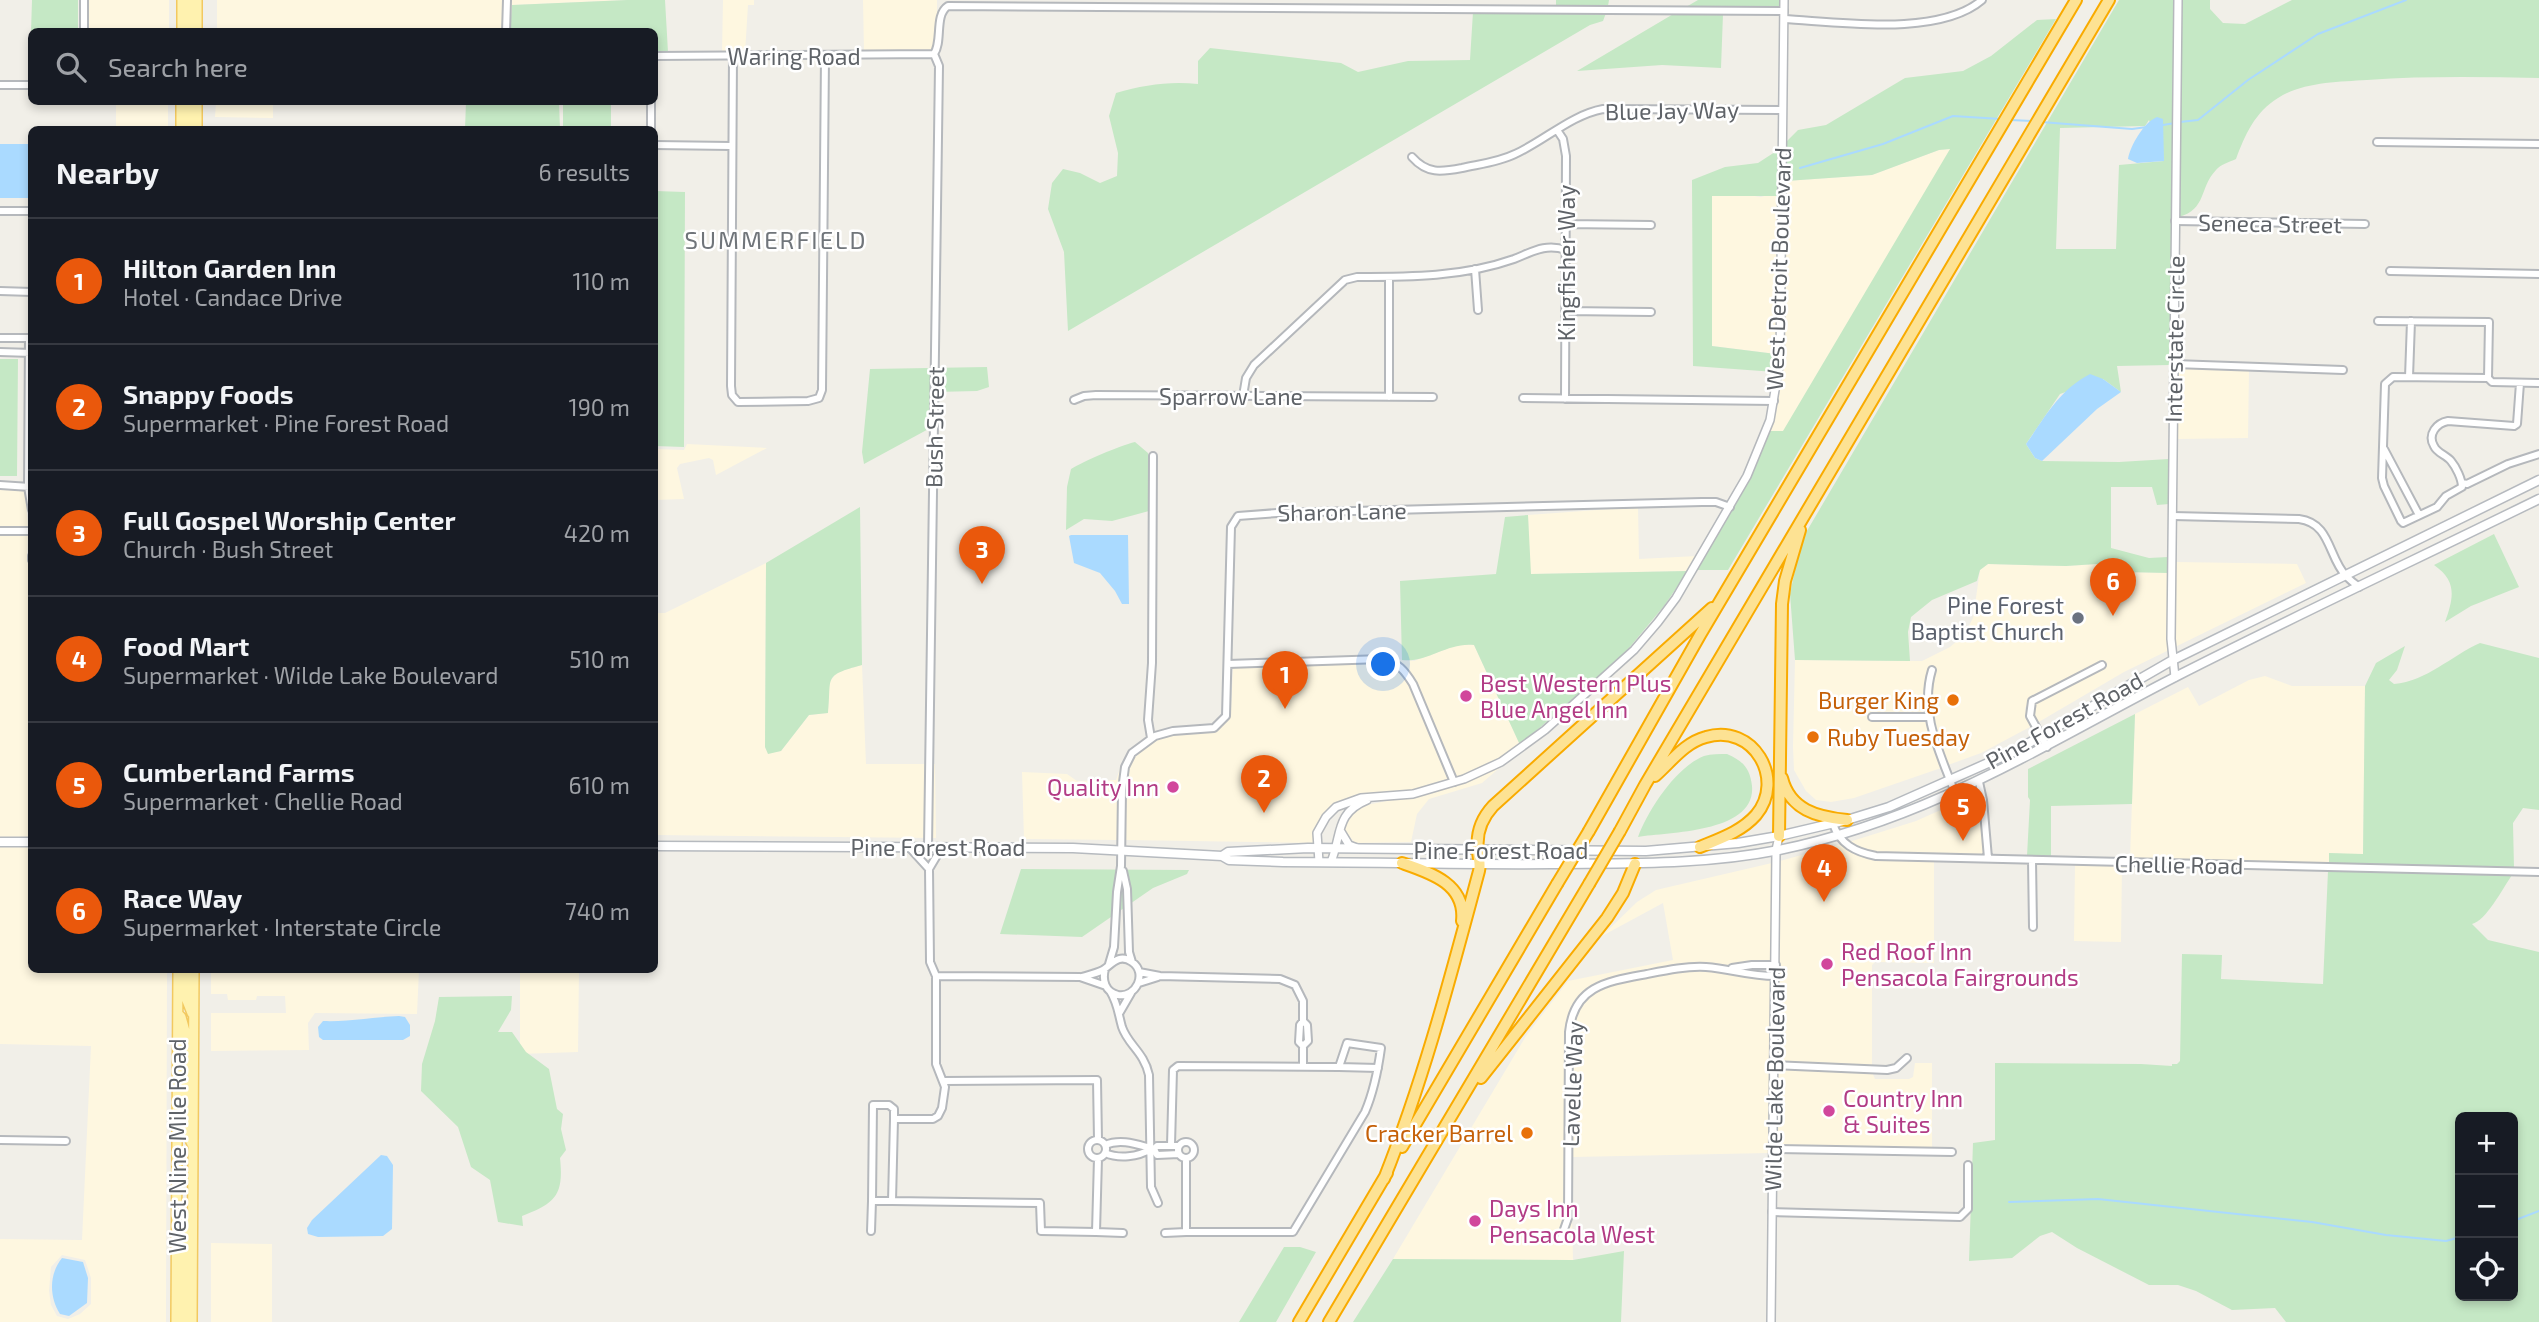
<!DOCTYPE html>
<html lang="en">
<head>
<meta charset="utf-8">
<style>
  body { margin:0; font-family:"Exo 2",sans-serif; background:#242831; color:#f1f3f6 }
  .controls { position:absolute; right:21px; bottom:21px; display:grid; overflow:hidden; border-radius:10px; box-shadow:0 4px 10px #0003 }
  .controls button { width:63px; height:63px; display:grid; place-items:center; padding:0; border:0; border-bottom:2px solid #363941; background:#171b24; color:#f1f3f6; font:35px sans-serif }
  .you { position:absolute; left:1384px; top:665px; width:24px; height:24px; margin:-18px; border:5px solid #fff; border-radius:50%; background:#1a73e8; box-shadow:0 0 0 10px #1a73e833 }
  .badge { display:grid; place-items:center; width:46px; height:46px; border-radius:50%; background:#ea580c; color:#fff; font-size:23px; font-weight:700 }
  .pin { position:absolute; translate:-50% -58px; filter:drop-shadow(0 2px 4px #0008) }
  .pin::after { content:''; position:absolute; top:37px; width:24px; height:21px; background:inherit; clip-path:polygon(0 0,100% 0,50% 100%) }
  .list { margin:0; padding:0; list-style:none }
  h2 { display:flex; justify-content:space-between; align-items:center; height:91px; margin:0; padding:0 28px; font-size:30px }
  h2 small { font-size:23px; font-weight:400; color:#9ea1a6 }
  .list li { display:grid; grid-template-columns:46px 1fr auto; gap:21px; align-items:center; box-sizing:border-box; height:126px; padding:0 28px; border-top:2px solid #363941 }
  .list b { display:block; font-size:26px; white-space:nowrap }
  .list p { margin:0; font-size:23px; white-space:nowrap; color:#9ea1a6 }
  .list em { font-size:23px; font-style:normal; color:#9ea1a6 }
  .icon { flex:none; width:38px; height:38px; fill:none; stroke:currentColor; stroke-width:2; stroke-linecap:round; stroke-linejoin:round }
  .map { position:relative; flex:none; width:2539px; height:1322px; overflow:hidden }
  .search { position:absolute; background:#171b24; box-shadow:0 4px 10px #0003; left:28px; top:28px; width:630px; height:77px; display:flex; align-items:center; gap:18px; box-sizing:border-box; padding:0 24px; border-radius:10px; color:#9ea1a6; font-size:26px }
  .panel { position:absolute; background:#171b24; box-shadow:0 4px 10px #0003; left:28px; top:126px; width:630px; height:847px; border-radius:10px }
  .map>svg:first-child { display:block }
</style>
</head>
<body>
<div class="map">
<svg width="2539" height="1322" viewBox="0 0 2539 1322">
  <rect width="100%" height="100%" fill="#f1efe8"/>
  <path fill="#fef7e0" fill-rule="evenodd" d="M88 0H169V31H88Z
    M217 0H503V31H217Z
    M511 0H627L512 5 510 27Z
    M723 0H754V5H748L745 53H722Z
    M863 0H937V20L932 51 864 52Z
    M116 102H168V129H116Z
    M216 102H273V118L215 117Z
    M1951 149 1783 432 1770 431 1778 403 1784 360 1786 181 1872 175 1939 150Z
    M1777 182H1778L1776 354 1712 346V196L1741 194 1761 197 1777 192Z
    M2177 367 2249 369 2248 438 2177 439Z
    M687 444 767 448 716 475 713 460 709 458 680 464 677 468 684 499 655 500V449L684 450Z
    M0 488 25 489 28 528 0 527Z
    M1638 507 1639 559 1697 556 1688 571 1530 574 1528 515Z
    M0 534H28L27 558 32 567 31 838H0Z
    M2176 562 2297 564 2306 583 2175 647Z
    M766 563 765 747 768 753 781 751 809 715 828 713 829 683 837 672 862 665 866 764H935L936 838 655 835 654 613H665Z
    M1988 564 2066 566 2097 564 2125 572 2168 573 2167 651 2124 672 2037 723 2033 709 2038 700 2107 666 2103 660 2033 695 2025 708 2030 727 1981 753 1948 765 1932 717V688L1936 668 1929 666 1925 688 1924 714H1869L1868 720 1925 721 1941 768 1854 798 1831 802 1816 800 1806 791 1794 770 1793 747 1795 660 1922 661 1950 647 1964 635 1973 618 1980 570Z
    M1460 644 1474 645 1520 745 1499 759 1456 778 1416 683 1405 665 1395 659 1414 661Z
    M1382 662 1395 667 1409 686 1449 780 1413 790 1360 795 1335 804 1318 823 1314 832 1313 843 1125 840 1127 775 1132 761 1144 746 1157 739 1174 734 1208 733 1221 727 1231 711 1233 668Z
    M2265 676 2292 686H2365L2363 855 2329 853V864L2130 859 2135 714 2188 687 2199 706 2249 680Z
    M1505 763 1482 783 1429 799 1417 814 1411 842 1355 843 1344 829 1349 815 1362 806 1445 789Z
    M1121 766 1118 790V840L1024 839 1022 772 1067 774 1077 781 1116 780Z
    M1972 796 1980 811 1985 855 1876 852 1860 848 1849 842 1916 821Z
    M1841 844 1856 854 1875 859 1934 860V963L1875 962 1872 965V1066L1778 1062 1780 861Z
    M0 845H31L32 970H167L166 1322H0V1239L82 1240 91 1046 0 1044ZM62 1255 85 1260 91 1278V1304L80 1314 68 1319 57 1316 51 1305 49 1291 51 1267Z
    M1772 863V962H1752L1727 965 1685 963 1610 977 1590 986 1578 998 1570 1011 1566 1032 1565 1217 1556 1239 1563 1242 1572 1218 1573 1260 1393 1259 1526 1036 1568 981 1673 960 1663 903 1602 936 1637 902 1656 890Z
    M2075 864 2122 865 2121 942 2074 941Z
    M211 970H419L417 1014 315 1013 308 1023 309 1050 211 1051V1013H286L285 996H257L256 1000H228L227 994H211Z
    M520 970H579L578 1052 520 1054Z
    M1686 970 1726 972 1751 979H1771L1769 1153 1573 1157V1032L1576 1018 1582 1005 1595 992 1612 983Z
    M1915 1063H1932V1149L1777 1146 1778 1069 1872 1072 1875 1079H1909L1913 1077Z
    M211 1243 272 1244V1322H211Z"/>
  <path fill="#c5e8c5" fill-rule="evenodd" d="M32 0H78V31L31 32Z
    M627 0H665L668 52H655L654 32 510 31 512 5Z
    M1556 0H1609L1608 6H1556Z
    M1698 0H1780V7H1686Z
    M2119 0H2174L2170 365 2117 366 2121 392 2103 379 2060 394 2026 444 2035 458 2042 461 2119 462 2169 459V504L2157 505 2152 487H2111V548L2149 558 2168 557V573L2125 572 2097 564 2066 566 1988 564 1980 570 1977 581 1932 600 1911 617 1908 632 1910 661 1795 660 1790 594 1801 541ZM2149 120 2164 161 2119 165 2116 249H2056L2060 128 2145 126Z
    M2182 0H2210V9L2223 23 2245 24 2292 0H2539V78C2481 77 2424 76 2367 80 2337 82 2303 82 2278 98 2255 112 2245 135 2236 159 2229 162 2220 165 2216 170 2199 188 2207 209 2179 217Z
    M1473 12 1606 13 1603 21 1590 25 1068 331 1064 252 1048 209 1052 183 1063 169 1080 173 1100 183 1117 176 1118 153 1109 116 1116 93C1144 85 1169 81 1198 84V61L1210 48 1341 63 1358 72 1408 61 1470 60Z
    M1675 13 1723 14 1721 68 1662 65 1577 71Z
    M2056 19 1728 570H1697L1751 478 1770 431H1783L1950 149 1939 150 1872 175 1786 181V142L1798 130 1826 125 1905 78 1963 71 1991 56 2037 20Z
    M466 102H559L560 129H465Z
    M563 102H611V129H563Z
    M1778 150 1777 196H1712V346L1776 354 1775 372 1693 366 1692 180 1725 167 1758 163Z
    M655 191 685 192 684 447 655 446Z
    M0 359H18L17 476H0Z
    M987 367 989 387 977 391 935 392 934 426 864 464 862 452 870 369Z
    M1135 442 1148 453 1149 458V511L1112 521 1084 519 1066 530 1067 487 1071 469C1084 461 1119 446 1135 442Z
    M860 507 862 665C822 676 832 676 828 713L809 715 781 751 768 754 765 747 766 563Z
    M1528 515 1531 574 1688 571 1664 606 1624 654 1520 745 1474 645C1448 642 1427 663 1402 660L1400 581 1496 574 1505 517Z
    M2494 534 2519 587 2471 606 2445 622C2454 597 2457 581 2434 565Z
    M2480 643 2539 658V810L2523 808 2513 823 2514 868 2329 864V853L2363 854 2365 686 2376 663 2405 646 2397 670 2389 680 2394 684C2427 681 2451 656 2480 643Z
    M2135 714 2132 804 2051 806V857L2027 856 2030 800 2028 797V769Z
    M1727 754C1743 761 1750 768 1752 786 1756 833 1670 832 1638 837 1648 810 1676 767 1704 756 1711 754 1720 754 1727 754Z
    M1021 869 1189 870 1187 874 1153 888 1082 937 1000 934Z
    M2328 871 2512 875C2503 888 2486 921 2472 924L2488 940 2539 952V1322H2286L2275 1308 2232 1310 2196 1291 2178 1285H2149L2077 1248 2052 1232 2040 1236 2012 1258 1969 1261 1973 1143 1995 1140V1063L2141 1064 2172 1066V1064H2177L2180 1061 2182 954 2222 955 2221 979 2323 984ZM2460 1117H2513V1296H2460Z
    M512 996 511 1010 498 1032H512L526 1052 549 1069 557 1109 563 1114 561 1129 566 1150 560 1158C564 1196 555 1203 522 1216L523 1226 498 1222 490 1180 471 1167 458 1127 421 1091 422 1064 435 1021 439 997Z
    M1284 1247H1300L1316 1252 1276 1322H1239Z
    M1624 1251 1621 1322H1353L1393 1259 1573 1260Z"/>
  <path fill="#aadaff" d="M2157 117 2163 119 2164 161 2137 163 2128 159C2130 146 2144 122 2157 117Z
    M0 144H31V198H0Z
    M2090 374 2103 379 2121 392 2097 409 2042 461 2035 458 2026 444C2046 416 2058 391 2090 374Z
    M1071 535H1128L1129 604H1122L1115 591 1100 573 1074 563 1069 536Z
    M399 1016 405 1017 410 1025V1036L403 1040H323L319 1037 318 1027 323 1021C348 1022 373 1017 399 1016Z
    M381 1155 387 1156 393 1165 392 1229 383 1236 318 1237 308 1234 307 1228 312 1220Z
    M62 1258 83 1262 88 1278 87 1303 69 1316 60 1314C49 1297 49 1274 62 1258Z"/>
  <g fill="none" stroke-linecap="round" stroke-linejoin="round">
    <path stroke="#aadaff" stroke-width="2" d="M2010 120 2032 121
      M2041 122 2132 129 2147 127
      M2180 122 2198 120 2248 80 2318 34 2406 0
      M2163 125 2175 123
      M1800 168 1883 144 1953 116 2001 119
      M2009 1202 2098 1199 2312 1222 2386 1235 2446 1241 2460 1237
      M2513 1221 2539 1211"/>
    <defs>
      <path id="minor" d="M1784 19C1839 22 1939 37 1982 0
        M84 32V0
        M506 32 507 0
        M934 54C943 41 934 15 948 6L1784 11
        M654 56 934 54
        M733 56 731 386 732 395 738 402 808 401 819 398 822 390 825 56
        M0 85H32
        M651 102V130
        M1557 130 1563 139 1566 156 1565 399
        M2377 142 2539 144
        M654 145 731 146
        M1412 157C1427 174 1441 172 1462 168 1480 164 1499 162 1515 154 1544 141 1571 115 1603 109L1782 110
        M0 211H32
        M2175 221 2365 224
        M1566 224 1651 225
        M1475 269 1478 310
        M2390 271 2539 274
        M0 291 32 292
        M1565 311 1651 312
        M2378 321 2489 322 2488 378
        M0 338H32
        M29 338 28 487 32 510
        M0 352 32 353
        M2174 364 2343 370
        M2409 377 2411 321
        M2520 383 2517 424 2514 426 2448 421C2437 423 2427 434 2434 446 2437 453 2446 455 2451 461 2456 467 2462 479 2462 487L2446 496 2437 507 2403 523 2401 521 2384 486 2382 478 2385 384 2393 377 2488 378 2492 382 2539 383
        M1243 396 1246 378 1254 365 1345 280 1357 277C1410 277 1463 277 1514 259 1532 252 1545 243 1566 250
        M1389 397V277
        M1523 398 1774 401
        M1074 400 1084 396 1096 395 1433 397
        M2384 449 2419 515
        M2462 483 2467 484 2508 464 2539 454
        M0 485 30 487
        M2173 516 2299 519C2331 523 2328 557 2346 576 2350 580 2355 584 2359 587
        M0 531H32
        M32 556V560
        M1228 664 1382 659C1398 662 1405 671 1413 684L1454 782
        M1932 670C1919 713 1940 753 1955 793
        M1872 717H1928
        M1151 738 1148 720 1152 663 1153 456
        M2047 747 2030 716 2032 701 2102 665
        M1979 782 1983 800 1988 858
        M1969 786 1982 805
        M1833 824C1840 844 1855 852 1876 856L2539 872
        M909 847 929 869
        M928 847 939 66 934 54
        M2032 860 2033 927
        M1123 871 1127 889 1129 952 1132 962
        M1109 964 1114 947 1117 892 1121 866 1122 790 1125 767 1132 753 1155 736 1173 731 1214 728 1226 716 1231 527 1238 516 1277 513 1702 502H1716L1730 507
        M1732 968 1752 965H1776
        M1139 972 1160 976 1280 979 1295 985 1303 1001V1021L1300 1025 1299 1042 1303 1046V1066
        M936 976 1080 977 1106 986
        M1082 977C1089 975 1097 973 1103 970 1112 964 1119 953 1132 962 1148 973 1136 998 1118 995 1105 992 1102 980 1105 969
        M1139 983 1158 977
        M1110 991C1118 1004 1118 1013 1122 1027 1128 1045 1144 1052 1149 1075L1151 1187 1158 1203
        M1120 1012 1131 993
        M1303 1046 1308 1041 1307 1025 1303 1021
        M1774 1065 1887 1070 1896 1068 1907 1058
        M943 1081 1097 1080 1098 1140
        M894 1119H933L938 1116 942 1108 945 1087 936 1064V976L930 962 929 869 942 847
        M0 1140 66 1141
        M1088 1149a9 9 0 1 1 18 0a9 9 0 1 1-18 0Z
        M1178 1150a8 8 0 1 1 16 0a8 8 0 1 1-16 0Z
        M1105 1145C1122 1138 1138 1145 1154 1149L1157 1146H1179
        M1171 1145 1173 1070 1178 1066 1339 1067
        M1154 1149 1157 1155 1179 1154
        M1773 1149 1952 1152
        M1105 1153C1119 1159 1138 1157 1151 1149
        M1186 1158V1232H1293L1365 1112C1374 1091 1378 1070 1381 1048L1347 1043 1339 1067 1378 1068
        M872 1201 873 1105H889L894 1109V1119L892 1201
        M1772 1212 1960 1217 1968 1209V1165
        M871 1231 872 1201H892L1040 1203 1041 1231 1096 1232 1098 1158
        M1096 1232 1123 1233
        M1165 1233 1186 1232
        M1561 1238 1568 1218 1569 1032C1574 985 1609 981 1647 974 1667 970 1686 966 1706 967 1731 969 1749 976 1775 976"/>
      <path id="tertiary" d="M2175 677 2171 639 2178 0
        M1340 830 1349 845 1357 848
        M1319 862 1317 833 1326 817 1336 807 1361 798 1413 794 1464 779 1501 762 1545 730 1634 650 1658 622 1676 598 1747 476 1770 420 1780 360 1784 0
        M1331 862C1342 835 1335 813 1367 800
        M1771 1322 1776 850 1779 836"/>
      <path id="secondary" d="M0 842H32
        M654 846 1073 848 1222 856 1229 860 1283 862C1372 862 1462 865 1551 864 1628 863 1703 865 1779 850 1930 819 2043 745 2177 676 2297 615 2419 558 2539 499
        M1222 856 1228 852 1308 848 1646 851 1738 843 1779 836 1847 820 1889 807 2015 751 2171 661 2539 480"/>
      <path id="primary" d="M197 0V32
        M182 32V0
        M189 32V0
        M188 102 189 130
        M181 130V102
        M197 130V102
        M186 970V998L192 1013
        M178 1014 181 1017 185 1031 186 1131 192 1144
        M179 1206 185 1221 184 1322
        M176 1322 178 970
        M192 1322 194 970"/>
      <path id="motorway" d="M1655 776C1672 761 1684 743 1706 737 1753 723 1786 779 1756 815 1741 832 1719 839 1700 847
        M1782 778C1790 810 1817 817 1847 820
        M1589 831 1700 635 2076 0
        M1620 831 1645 785 2109 0
        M1779 836 1782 604 1785 581 1800 530
        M1402 863C1431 873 1466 884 1462 921
        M1481 1078 1607 918 1623 893 1635 864
        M1402 1147 1557 884
        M1384 1179C1424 1079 1451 975 1479 871 1481 863 1478 858 1478 850 1476 833 1482 818 1493 806L1712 608
        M1299 1322 1387 1173
        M1329 1322 1589 884"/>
    </defs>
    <use href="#minor" stroke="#b5b8bc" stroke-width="10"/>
    <use href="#tertiary" stroke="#b5b8bc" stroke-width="10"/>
    <use href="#secondary" stroke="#b6babf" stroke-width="11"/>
    <use href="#primary" stroke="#f2c960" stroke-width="12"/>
    <use href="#motorway" stroke="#f9ab00" stroke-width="14"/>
    <use href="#minor" stroke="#fff" stroke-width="6"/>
    <use href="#tertiary" stroke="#fff" stroke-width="7"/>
    <use href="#secondary" stroke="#fff" stroke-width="8"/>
    <use href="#primary" stroke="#fff2af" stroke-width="9"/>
    <use href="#motorway" stroke="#fde293" stroke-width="10"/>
    <defs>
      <path id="motorway-bridge" d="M1557 884 1589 831
        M1589 884 1620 831"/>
    </defs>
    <use href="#motorway-bridge" stroke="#f9ab00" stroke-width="14" stroke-linecap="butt"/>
    <use href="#motorway-bridge" stroke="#fde293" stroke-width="10"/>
  </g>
  <circle fill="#6b7280" stroke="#fff" stroke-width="2.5" cx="2078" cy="618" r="7"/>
  <g fill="#d1479c" stroke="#fff" stroke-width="2.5">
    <circle cx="1466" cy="696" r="7"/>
    <circle cx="1173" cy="787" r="7"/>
    <circle cx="1827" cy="964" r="7"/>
    <circle cx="1829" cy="1111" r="7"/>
    <circle cx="1475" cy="1221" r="7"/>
  </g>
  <g fill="#e8710a" stroke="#fff" stroke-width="2.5">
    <circle cx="1953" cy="700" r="7"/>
    <circle cx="1813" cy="737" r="7"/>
    <circle cx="1527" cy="1133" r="7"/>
  </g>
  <g text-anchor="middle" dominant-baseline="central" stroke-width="5" stroke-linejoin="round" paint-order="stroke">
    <g font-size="23" fill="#5f6368" stroke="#fff">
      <text x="794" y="56">Waring Road</text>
      <text transform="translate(1672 110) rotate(-1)">Blue Jay Way</text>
      <text transform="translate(2270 223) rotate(1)">Seneca Street</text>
      <text transform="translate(1566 263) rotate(-90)">Kingfisher Way</text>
      <text transform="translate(1778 269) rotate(-88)">West Detroit Boulevard</text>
      <text transform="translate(2174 339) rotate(-89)">Interstate Circle</text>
      <text x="1231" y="396">Sparrow Lane</text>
      <text transform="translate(934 427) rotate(-89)">Bush Street</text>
      <text transform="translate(1342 511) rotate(-1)">Sharon Lane</text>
      <text transform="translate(2064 720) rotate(-29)">Pine Forest Road</text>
      <text x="938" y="847">Pine Forest Road</text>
      <text x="1501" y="850">Pine Forest Road</text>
      <text transform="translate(2179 864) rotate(1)">Chellie Road</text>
      <text transform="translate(1774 1079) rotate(-89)">Wilde Lake Boulevard</text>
      <text transform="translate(1572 1084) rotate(-88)">Lavelle Way</text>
      <text transform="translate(177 1146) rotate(-90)">West Nine Mile Road</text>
    </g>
    <g font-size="23" fill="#5b616d" stroke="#fff" text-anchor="end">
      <text x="2064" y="605">Pine Forest<tspan x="2064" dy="26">Baptist Church</tspan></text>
    </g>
    <g font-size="23" fill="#b23c85" stroke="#fff" text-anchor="start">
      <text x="1480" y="683">Best Western Plus<tspan x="1480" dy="26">Blue Angel Inn</tspan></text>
      <text x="1159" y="787" text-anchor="end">Quality Inn</text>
      <text x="1841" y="951">Red Roof Inn<tspan x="1841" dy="26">Pensacola Fairgrounds</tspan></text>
      <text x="1843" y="1098">Country Inn<tspan x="1843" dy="26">&amp; Suites</tspan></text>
      <text x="1489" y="1208">Days Inn<tspan x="1489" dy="26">Pensacola West</tspan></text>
    </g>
    <g font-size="23" fill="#c56008" stroke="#fff" text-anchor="end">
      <text x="1939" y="700">Burger King</text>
      <text x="1827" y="737" text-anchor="start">Ruby Tuesday</text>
      <text x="1513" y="1133">Cracker Barrel</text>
    </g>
    <g font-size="24" letter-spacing="2" fill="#70757a" stroke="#fff">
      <text x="776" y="239">SUMMERFIELD</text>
    </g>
  </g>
</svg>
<div class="controls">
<button>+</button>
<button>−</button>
<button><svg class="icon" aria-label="locate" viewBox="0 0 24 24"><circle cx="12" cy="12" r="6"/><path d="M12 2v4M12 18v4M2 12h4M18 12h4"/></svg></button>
</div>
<div class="you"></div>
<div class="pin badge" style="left:1285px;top:709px">1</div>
<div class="pin badge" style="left:1264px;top:813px">2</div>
<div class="pin badge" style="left:982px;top:584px">3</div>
<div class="pin badge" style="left:1824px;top:902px">4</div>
<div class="pin badge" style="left:1963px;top:841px">5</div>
<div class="pin badge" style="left:2113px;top:616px">6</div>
<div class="search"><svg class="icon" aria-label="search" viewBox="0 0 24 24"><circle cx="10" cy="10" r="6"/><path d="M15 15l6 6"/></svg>Search here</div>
<section class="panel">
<h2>Nearby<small>6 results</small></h2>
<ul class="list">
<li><span class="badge">1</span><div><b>Hilton Garden Inn</b><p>Hotel · Candace Drive</p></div><em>110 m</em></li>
<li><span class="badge">2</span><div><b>Snappy Foods</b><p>Supermarket · Pine Forest Road</p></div><em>190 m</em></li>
<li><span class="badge">3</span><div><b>Full Gospel Worship Center</b><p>Church · Bush Street</p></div><em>420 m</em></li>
<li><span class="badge">4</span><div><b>Food Mart</b><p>Supermarket · Wilde Lake Boulevard</p></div><em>510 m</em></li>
<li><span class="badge">5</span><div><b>Cumberland Farms</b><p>Supermarket · Chellie Road</p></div><em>610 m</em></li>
<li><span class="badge">6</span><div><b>Race Way</b><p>Supermarket · Interstate Circle</p></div><em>740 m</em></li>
</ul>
</section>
</div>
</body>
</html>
